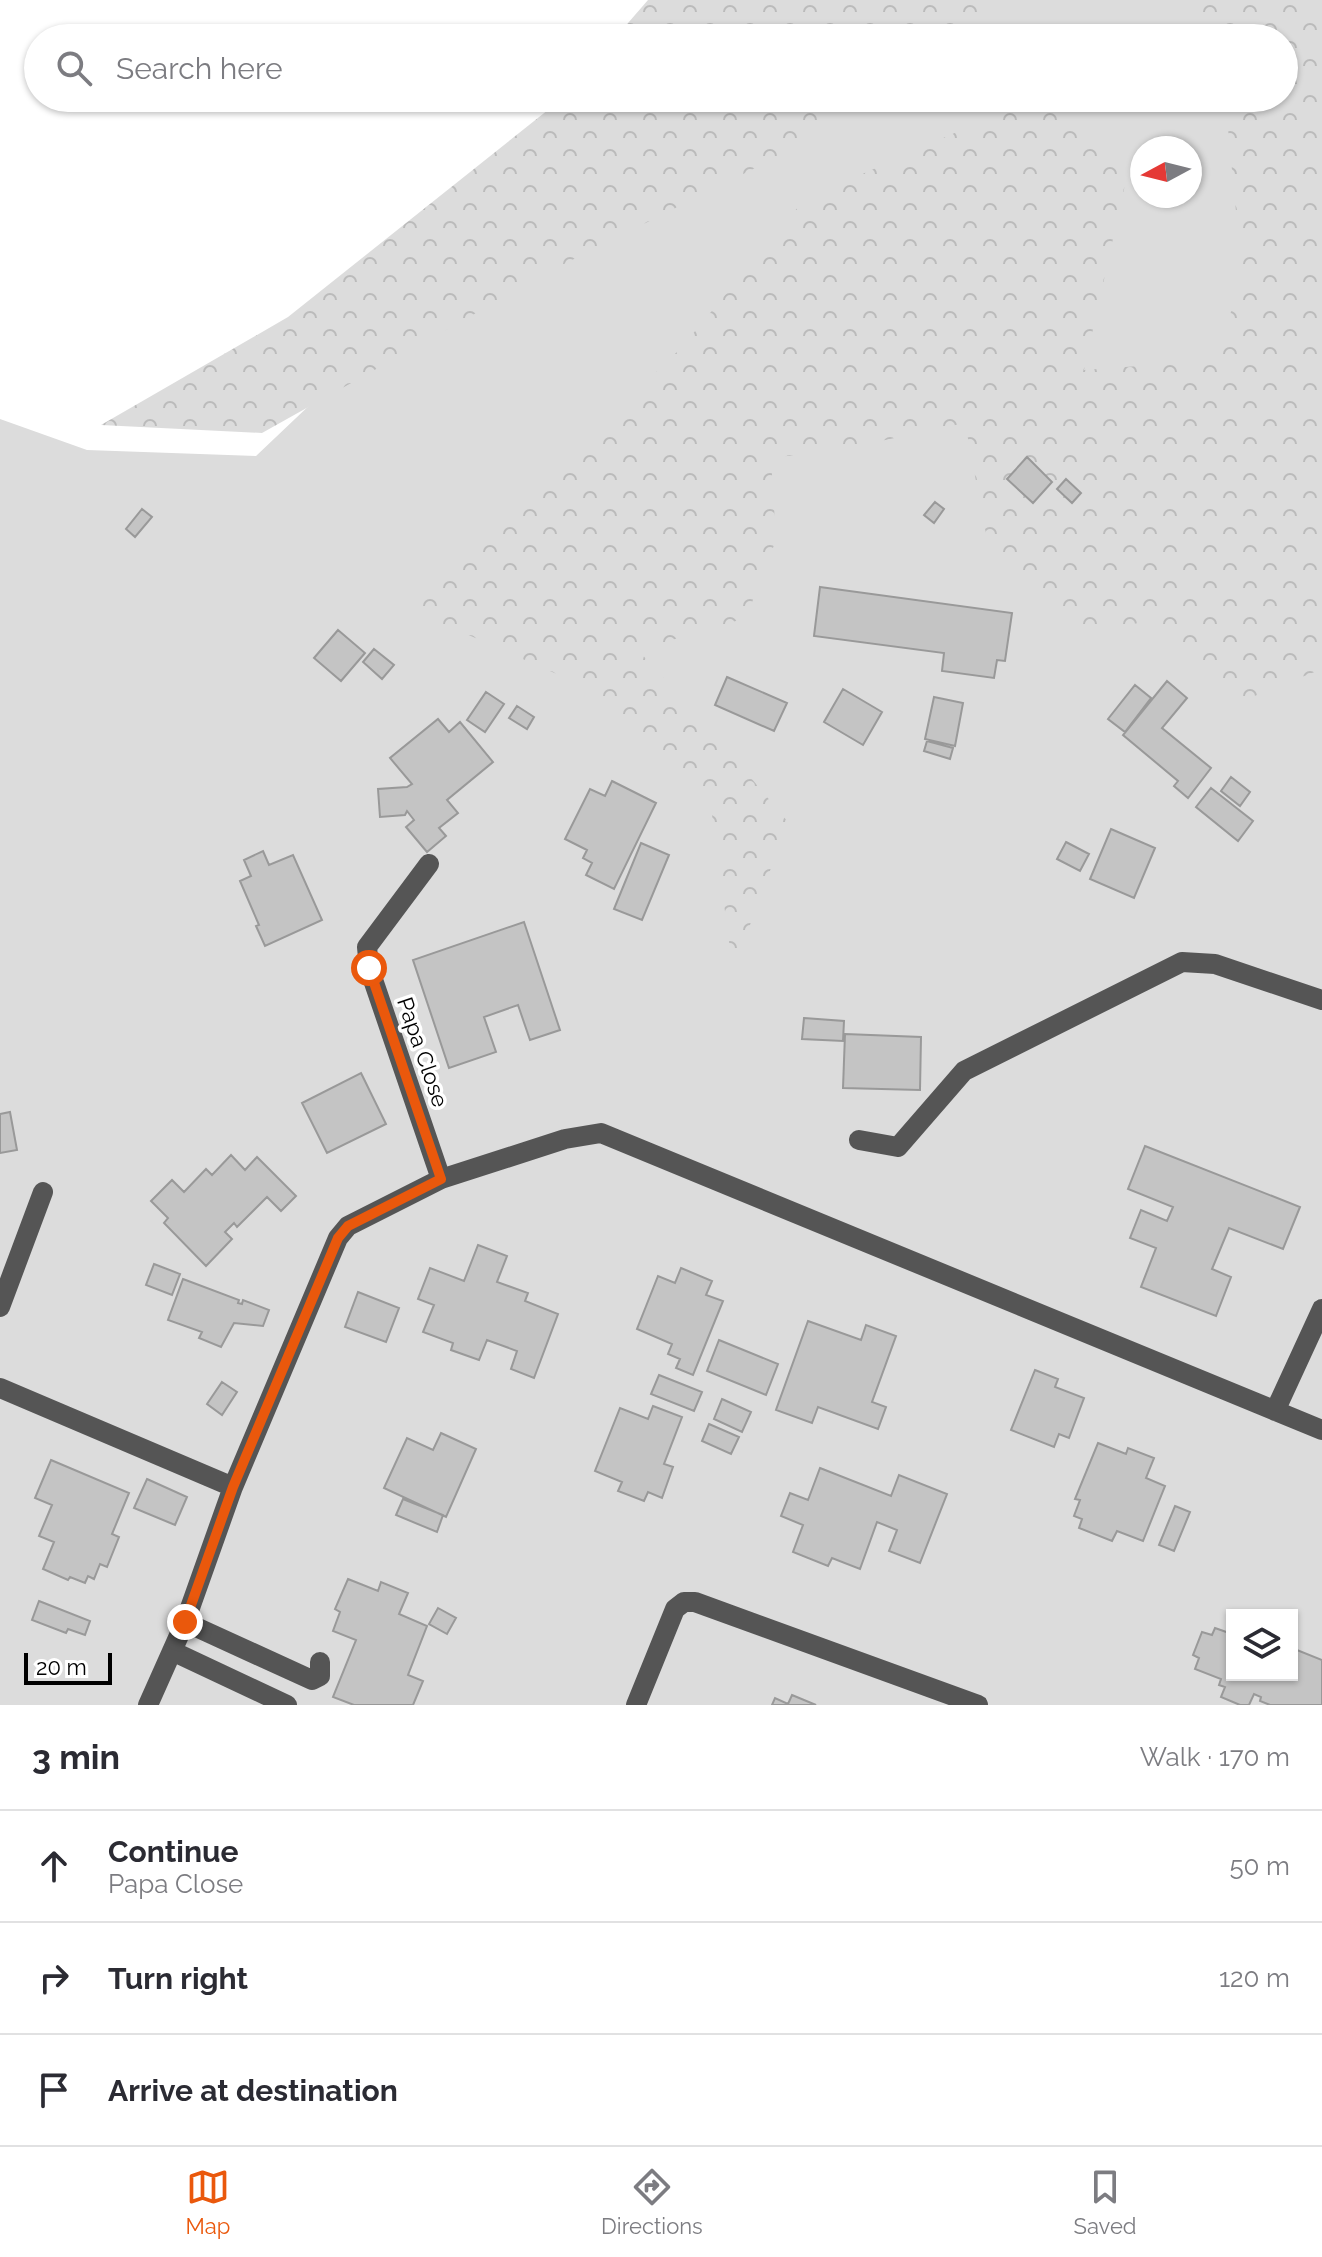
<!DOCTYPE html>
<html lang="en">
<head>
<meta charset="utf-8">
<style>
  body { margin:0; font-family:Raleway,sans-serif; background:#f2f2f3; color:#2b2b33 }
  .controls { position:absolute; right:24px; bottom:24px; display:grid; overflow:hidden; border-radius:0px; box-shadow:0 2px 6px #0004 }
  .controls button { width:72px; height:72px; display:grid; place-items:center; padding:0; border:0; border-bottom:2px solid #e1e1e2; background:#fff; color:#2b2b33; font:40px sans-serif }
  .compass { position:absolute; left:1130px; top:136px; width:72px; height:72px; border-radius:50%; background:#fff; box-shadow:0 2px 6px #0004; rotate:263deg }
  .scale { position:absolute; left:24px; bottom:20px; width:88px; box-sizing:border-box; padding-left:8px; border:4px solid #000; border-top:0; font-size:22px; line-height:28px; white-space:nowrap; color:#000; -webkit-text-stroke:6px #fff; paint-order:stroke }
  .stop { position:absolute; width:24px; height:24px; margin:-18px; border:6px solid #ea580c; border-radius:50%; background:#fff }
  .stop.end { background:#ea580c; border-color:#fff; box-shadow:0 2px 8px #0008 }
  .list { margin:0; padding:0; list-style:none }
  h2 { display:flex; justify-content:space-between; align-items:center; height:104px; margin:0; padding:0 32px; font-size:34px }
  h2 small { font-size:26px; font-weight:400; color:#7c7c81 }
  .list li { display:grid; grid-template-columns:52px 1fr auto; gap:24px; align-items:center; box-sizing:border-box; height:112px; padding:0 32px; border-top:2px solid #e1e1e2 }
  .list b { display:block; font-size:30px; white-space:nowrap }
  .list p { margin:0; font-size:26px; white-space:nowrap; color:#7c7c81 }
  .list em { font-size:26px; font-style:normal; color:#7c7c81 }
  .icon { flex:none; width:44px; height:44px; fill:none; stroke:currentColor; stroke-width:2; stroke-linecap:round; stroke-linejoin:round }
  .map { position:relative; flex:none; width:1322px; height:1705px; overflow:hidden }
  .search { position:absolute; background:#fff; box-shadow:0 2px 6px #0004; left:24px; right:24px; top:24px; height:88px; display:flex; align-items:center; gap:20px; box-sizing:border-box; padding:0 28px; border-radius:44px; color:#7c7c81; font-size:30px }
  .sheet { height:440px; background:#fff }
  nav { display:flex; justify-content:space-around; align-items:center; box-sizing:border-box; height:112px; border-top:2px solid #e1e1e2; background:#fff; font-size:22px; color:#7c7c81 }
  nav a { display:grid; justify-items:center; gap:4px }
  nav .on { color:#ea580c }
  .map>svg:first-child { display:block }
</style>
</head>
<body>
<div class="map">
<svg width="1322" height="1705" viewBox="0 0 1322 1705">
  <defs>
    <pattern id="forest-crowns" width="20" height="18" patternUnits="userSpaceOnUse" patternTransform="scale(2)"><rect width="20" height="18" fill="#dcdcdc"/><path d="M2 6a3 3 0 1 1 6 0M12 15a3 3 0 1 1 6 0" fill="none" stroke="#bbb"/></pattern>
  </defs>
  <rect width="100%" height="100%" fill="#fff"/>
  <path fill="#dcdcdc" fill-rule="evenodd" d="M736 0H1322V1705H0V419L87 450 256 456 633 98H1284V38H696ZM1142 148H1190V196H1142ZM1232 1615H1292V1675H1232Z"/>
  <path fill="url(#forest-crowns)" d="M648 0H1004L1003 3 951 38H615Z
    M1190 0H1322V669L1247 699 1155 620 1089 632 990 555 965 423 843 449 771 458 776 540 746 618 638 650 715 735 788 822 733 971 710 800 584 686 412 610 681 348 804 200 1033 98H1036L1130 162 1084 370 1221 360 1241 263 1225 98H1284V38H1205Z
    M563 98H862L769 161 558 267 262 433 101 425 288 317Z"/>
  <path fill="#c4c4c4" stroke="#999" stroke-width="2" d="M1027 457 1052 482 1033 503 1007 479Z
    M1066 479 1081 493 1072 503 1057 489Z
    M935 502 944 509 934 523 924 515Z
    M142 509 152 517 135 537 126 529Z
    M820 587 1012 613 1005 661 997 660 994 678 942 671 944 653 814 636Z
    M338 630 365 653 341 681 314 658Z
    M374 649 394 665 382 679 363 662Z
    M727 677 787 703 774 731 715 705Z
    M1167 681 1187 698 1162 728 1211 768 1188 798 1174 786 1178 781 1123 735Z
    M1135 685 1151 698 1125 732 1108 719Z
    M843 689 882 712 863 745 824 722Z
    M486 692 504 704 485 732 467 720Z
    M934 697 963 703 955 746 925 739Z
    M517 706 534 717 527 729 509 718Z
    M438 719 449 732 460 722 493 762 447 800 458 813 439 828 446 836 427 852 406 827 414 820 407 811 405 815 380 817 378 789 407 787 412 784 390 758Z
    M927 741 953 748 950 759 924 751Z
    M1231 777 1250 792 1240 806 1221 791Z
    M612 781 656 803 614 889 586 875 592 863 583 858 587 850 565 839 590 789 605 796Z
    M1211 788 1253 821 1238 841 1196 807Z
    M1111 829 1155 848 1134 898 1090 879Z
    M1066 842 1089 854 1080 871 1057 859Z
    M641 843 669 855 642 920 614 909Z
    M263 851 269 865 293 855 322 920 265 946 256 926 259 925 240 881 251 876 244 860Z
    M524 922 560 1030 530 1040 518 1005 484 1017 496 1052 449 1068 413 960Z
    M804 1018 844 1021 843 1041 802 1039Z
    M845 1034 921 1037 920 1090 843 1088Z
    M361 1073 386 1124 327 1153 302 1103Z
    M10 1112 17 1150 0 1153V1114Z
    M1145 1146 1300 1207 1283 1249 1229 1228 1212 1269 1231 1277 1216 1316 1141 1287 1156 1248 1130 1238 1141 1210 1167 1221 1173 1207 1128 1189Z
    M231 1155 245 1170 257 1157 296 1196 281 1211 267 1197 237 1227 234 1223 225 1232 232 1239 206 1266 164 1223 168 1218 151 1201 172 1180 184 1192 206 1169 212 1175Z
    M478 1245 507 1256 497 1282 528 1293 525 1301 558 1314 534 1378 511 1369 517 1351 487 1340 479 1360 451 1350 453 1343 423 1332 434 1305 418 1299 430 1268 464 1281Z
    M154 1264 180 1274 172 1295 146 1285Z
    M681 1268 712 1281 706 1295 723 1301 693 1375 676 1368 680 1359 668 1354 672 1344 637 1329 658 1276 675 1283Z
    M183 1279 239 1300 238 1303 242 1304 243 1300 269 1310 263 1326 234 1323 221 1347 199 1338 202 1332 168 1320Z
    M358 1292 399 1308 386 1342 345 1327Z
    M808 1321 861 1340 866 1325 896 1336 872 1402 886 1407 878 1429 818 1407 812 1423 776 1410Z
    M719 1340 778 1364 766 1395 707 1371Z
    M1035 1370 1058 1379 1055 1387 1084 1398 1069 1438 1059 1434 1054 1447 1011 1430Z
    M659 1375 702 1392 694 1411 651 1394Z
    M222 1382 237 1392 222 1415 207 1404Z
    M722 1399 751 1412 742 1432 714 1419Z
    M653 1406 682 1417 664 1464 673 1467 662 1498 648 1492 644 1501 618 1491 622 1482 595 1471 620 1408 648 1419Z
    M709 1424 739 1437 731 1454 702 1441Z
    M441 1433 476 1449 446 1517 384 1488 407 1438 433 1450Z
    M1098 1443 1126 1454 1128 1448 1154 1458 1146 1478 1165 1486 1143 1541 1117 1531 1112 1541 1079 1528 1082 1519 1074 1516 1080 1500 1075 1499Z
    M51 1460 129 1493 112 1534 119 1537 107 1567 100 1564 94 1579 88 1576 85 1583 70 1577 68 1580 43 1569 54 1542 39 1536 52 1505 35 1498Z
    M820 1468 891 1496 899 1475 947 1494 920 1563 889 1551 897 1530 877 1522 860 1569 832 1558 828 1566 793 1552 803 1525 781 1516 790 1493 808 1500Z
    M147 1479 187 1497 175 1525 134 1508Z
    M403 1499 443 1515 437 1532 396 1515Z
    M1175 1506 1190 1512 1174 1551 1159 1545Z
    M348 1579 378 1591 381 1582 408 1593 399 1614 427 1626 408 1675 423 1681 413 1705H354L333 1697 356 1640 333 1631 340 1612 335 1609Z
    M39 1601 90 1621 85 1635 68 1629 66 1633 32 1620Z
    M438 1608 456 1618 447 1634 429 1624Z
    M1215 1628 1232 1634V1675H1292V1648L1322 1660V1705H1270L1260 1701 1261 1697 1254 1694 1249 1705H1240L1221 1697 1225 1687 1219 1685 1221 1679 1195 1669 1199 1658 1193 1655 1202 1632 1212 1635Z
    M792 1695 816 1705H772L775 1698 788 1704Z"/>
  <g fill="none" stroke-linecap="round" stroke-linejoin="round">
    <path stroke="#555" stroke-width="20" d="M429 864 367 947 369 968 441 1179
      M859 1140 898 1147 964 1071 1182 962 1215 964 1322 1000
      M0 1307 43 1192
      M0 1388 233 1487
      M1275 1411 1322 1309
      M185 1622 312 1680 320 1676V1662
      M172 1651 287 1705
      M148 1705 185 1622 233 1487 338 1238 348 1226 441 1179 565 1139 601 1133 1322 1430
      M636 1705 675 1609 684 1602H695L978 1705"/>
  </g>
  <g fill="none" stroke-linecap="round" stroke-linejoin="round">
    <path stroke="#ea580c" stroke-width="10" d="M185 1622 233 1487 338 1238 348 1226 441 1179 369 968"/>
  </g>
  <g text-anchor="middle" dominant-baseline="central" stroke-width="7" stroke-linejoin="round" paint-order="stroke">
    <g font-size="22" fill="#000" stroke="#fff">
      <text transform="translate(423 1052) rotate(71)">Papa Close</text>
    </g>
  </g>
</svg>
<div class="controls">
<button><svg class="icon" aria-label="layers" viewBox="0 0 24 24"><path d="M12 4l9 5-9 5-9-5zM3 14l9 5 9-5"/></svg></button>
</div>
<svg class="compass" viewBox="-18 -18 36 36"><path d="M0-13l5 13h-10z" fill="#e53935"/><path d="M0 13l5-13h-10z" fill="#7c7c81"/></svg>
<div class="scale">20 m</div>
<div class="stop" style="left:369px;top:968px"></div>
<div class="stop end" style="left:185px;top:1622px"></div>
<div class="search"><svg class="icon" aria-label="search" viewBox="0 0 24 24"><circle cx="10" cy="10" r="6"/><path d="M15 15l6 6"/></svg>Search here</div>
</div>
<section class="sheet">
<h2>3 min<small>Walk · 170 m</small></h2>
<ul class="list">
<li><svg class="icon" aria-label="ahead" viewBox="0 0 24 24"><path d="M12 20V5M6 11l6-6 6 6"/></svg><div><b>Continue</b><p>Papa Close</p></div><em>50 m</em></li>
<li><svg class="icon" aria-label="right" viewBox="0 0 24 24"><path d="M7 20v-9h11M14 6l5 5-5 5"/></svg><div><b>Turn right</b></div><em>120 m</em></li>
<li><svg class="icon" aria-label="arrive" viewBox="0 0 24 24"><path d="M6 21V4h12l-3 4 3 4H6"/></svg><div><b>Arrive at destination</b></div></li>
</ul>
</section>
<nav>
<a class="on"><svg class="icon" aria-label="map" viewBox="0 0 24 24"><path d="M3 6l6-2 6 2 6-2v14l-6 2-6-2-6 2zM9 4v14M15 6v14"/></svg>Map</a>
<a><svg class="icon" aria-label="directions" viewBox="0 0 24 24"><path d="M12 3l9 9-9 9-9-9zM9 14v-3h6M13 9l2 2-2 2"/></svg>Directions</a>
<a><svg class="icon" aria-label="saved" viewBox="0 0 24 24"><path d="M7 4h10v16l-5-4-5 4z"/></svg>Saved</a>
</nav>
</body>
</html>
